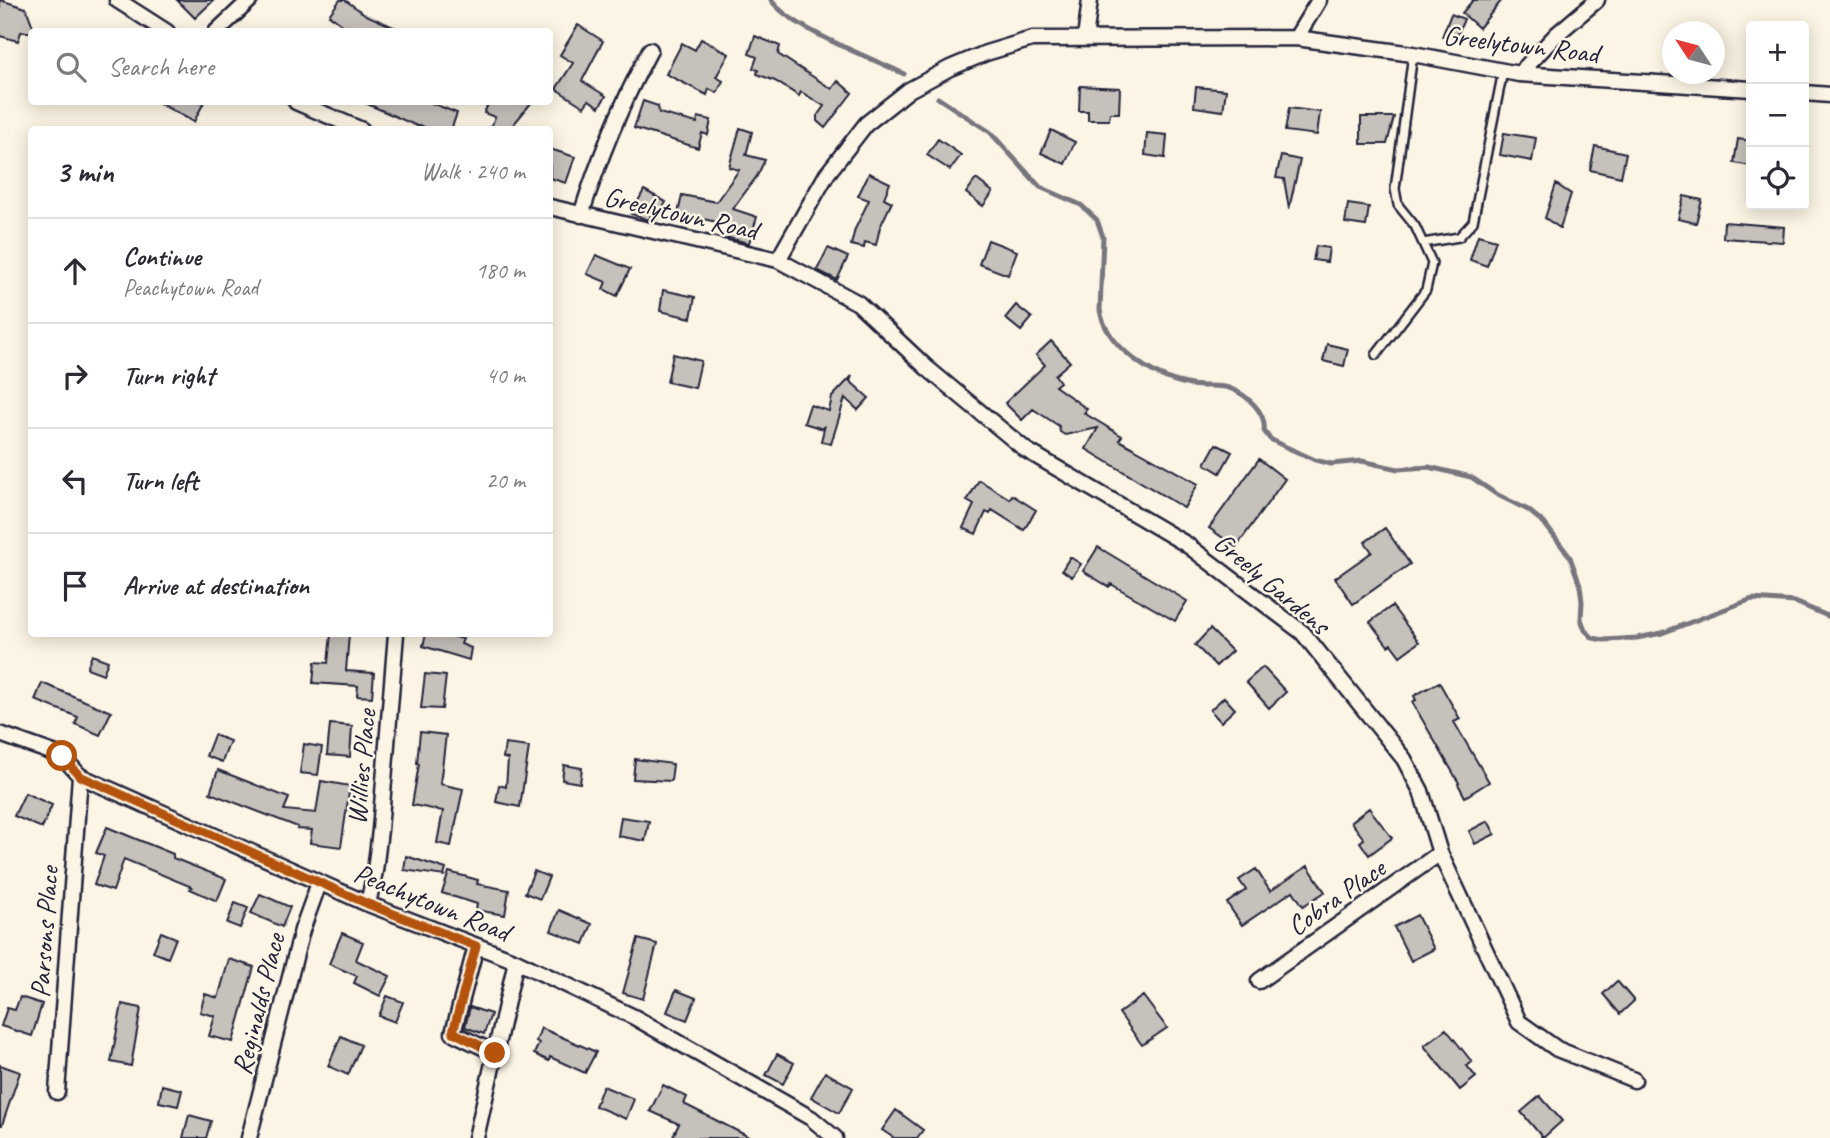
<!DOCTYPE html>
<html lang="en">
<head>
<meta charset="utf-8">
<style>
  body { margin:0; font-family:Caveat,sans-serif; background:#f2f2f3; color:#2b2b33 }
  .controls { position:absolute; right:21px; top:21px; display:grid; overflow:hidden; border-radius:7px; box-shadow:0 4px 18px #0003 }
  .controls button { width:63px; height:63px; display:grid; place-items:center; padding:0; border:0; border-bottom:2px solid #e1e1e2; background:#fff; color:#2b2b33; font:35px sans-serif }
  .compass { position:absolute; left:1662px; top:21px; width:63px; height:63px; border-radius:50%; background:#fff; box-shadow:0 4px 18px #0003; rotate:306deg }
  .stop { position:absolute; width:21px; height:21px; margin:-16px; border:5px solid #b45309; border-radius:50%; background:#fff }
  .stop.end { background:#b45309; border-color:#fff; box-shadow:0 2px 7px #0008 }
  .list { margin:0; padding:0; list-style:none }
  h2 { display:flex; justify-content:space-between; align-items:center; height:91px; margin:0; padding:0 28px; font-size:30px }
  h2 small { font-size:23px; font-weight:400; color:#7c7c81 }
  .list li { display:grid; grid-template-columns:46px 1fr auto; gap:21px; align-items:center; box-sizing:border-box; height:105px; padding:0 28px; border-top:2px solid #e1e1e2 }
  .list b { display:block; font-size:26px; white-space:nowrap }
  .list p { margin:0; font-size:23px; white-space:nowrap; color:#7c7c81 }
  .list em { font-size:23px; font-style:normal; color:#7c7c81 }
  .icon { flex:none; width:38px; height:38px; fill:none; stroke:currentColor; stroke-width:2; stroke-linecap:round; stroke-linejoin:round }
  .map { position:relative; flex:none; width:1830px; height:1138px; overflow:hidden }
  .search { position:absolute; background:#fff; box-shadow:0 4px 18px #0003; left:28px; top:28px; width:525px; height:77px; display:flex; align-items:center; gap:18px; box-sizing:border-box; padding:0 24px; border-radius:7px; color:#7c7c81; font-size:26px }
  .panel { position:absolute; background:#fff; box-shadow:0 4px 18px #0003; left:28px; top:126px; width:525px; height:511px; border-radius:7px }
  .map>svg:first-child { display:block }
</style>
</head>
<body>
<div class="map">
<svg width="1830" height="1138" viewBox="0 0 1830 1138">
  <rect width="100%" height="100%" fill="#fcf5e5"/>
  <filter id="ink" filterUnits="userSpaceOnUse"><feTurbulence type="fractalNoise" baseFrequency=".0143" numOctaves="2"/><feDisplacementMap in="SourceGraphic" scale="14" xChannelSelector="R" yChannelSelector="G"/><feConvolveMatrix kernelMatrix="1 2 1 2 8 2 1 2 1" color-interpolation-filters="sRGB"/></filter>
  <g filter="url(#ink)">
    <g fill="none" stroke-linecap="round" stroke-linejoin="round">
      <path stroke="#78757e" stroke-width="5" d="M771 0C793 30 870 57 904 74
        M938 98 990 132 1040 187 1081 205 1097 220 1103 237 1100 310C1106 346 1152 377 1186 384 1200 388 1216 384 1229 388 1246 394 1267 412 1264 431L1270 439 1284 446 1315 460 1331 464 1362 461 1398 469 1429 467 1471 477 1496 494 1528 510 1544 523 1570 557 1580 585 1582 602 1581 619 1585 630 1593 638 1604 640 1637 638 1662 633 1752 599 1795 602 1830 617"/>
    </g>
    <path fill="#c6c1bb" stroke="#22223b" stroke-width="2" d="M0 0 26 8 35 32H21L18 41 0 36Z
      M177 0H214L195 18Z
      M340 0H345L366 15 405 32H352L329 15Z
      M1473 0H1502L1479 28 1462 13Z
      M1451 14 1464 19 1457 36 1442 37Z
      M578 25 603 41 582 81 606 96 599 107 589 100 584 107 556 89 573 63 560 55Z
      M755 36 780 46 778 54 832 89 838 81 852 93 825 128 817 121V116L824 106 801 92 799 96 775 81 757 74 758 70 753 68 757 57 749 54Z
      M701 39 729 54 716 77 723 81 717 93 709 89 707 95 666 74 682 43 695 50Z
      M1080 86 1120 88 1119 113H1110L1109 120H1088V111H1079Z
      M1196 87 1226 90 1223 111 1194 107Z
      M643 101 658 106 659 113 697 123 698 117 711 120 708 135 702 133 698 148 634 128Z
      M157 102H204L194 122Z
      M363 102H429L457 113 451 130H431L420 125 419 127Z
      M489 102H532L509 130H490L495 117 484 113Z
      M1289 108 1320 112 1317 135 1285 131Z
      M1361 117H1394L1387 144H1361Z
      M740 128 752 132 746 155 765 160 757 176 733 209 757 217 749 243 728 238 732 225 678 214 682 195 716 202 739 170 729 167Z
      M1051 130 1075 142 1065 164 1041 153Z
      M1147 133 1167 135 1165 158 1145 155Z
      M1504 133 1536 138 1532 161 1500 155Z
      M938 139 961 155 950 170 927 155Z
      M1738 139 1751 141V166L1734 163Z
      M1595 146 1626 153 1621 177 1590 170Z
      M550 149 575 157 566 183 550 178Z
      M1281 156 1300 160 1289 209 1284 179 1276 178Z
      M869 173 890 183 884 198 892 202 880 227 876 245 865 242 864 248 851 245 855 229 869 200 858 196Z
      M976 179 993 192 983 206 966 193Z
      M1556 184 1571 194 1560 228 1545 218Z
      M644 190 666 202 657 219 651 215 649 220 631 214Z
      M1684 196 1702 200 1696 223 1678 219Z
      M1348 204 1369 207 1366 226 1345 223Z
      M1724 222 1784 227 1783 242 1723 238Z
      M1478 235 1496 240 1487 266 1470 260Z
      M988 240 1017 251 1008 275 979 264Z
      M1316 246 1329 248 1327 262 1313 260Z
      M828 248 848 257 837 280 817 270Z
      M596 255 630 269 617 296 603 289 606 282 587 274Z
      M663 290 695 297 691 318 660 311Z
      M1016 305 1032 318 1021 331 1005 318Z
      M1051 341 1070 362 1055 375 1060 382 1055 386 1087 409 1084 413 1122 436 1119 440 1198 484 1184 508 1086 449 1098 428 1065 435 1060 432 1059 426 1033 409 1022 420 1005 403 1045 365 1036 355Z
      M1327 344 1348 349 1344 366 1323 361Z
      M673 354 701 361 695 388 667 382Z
      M852 376 850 381 869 398 858 410 845 398 831 444 821 441 825 425 823 429 804 423 810 405 829 411 832 397Z
      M1216 444 1232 452 1220 473 1205 464Z
      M1259 459 1285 479 1236 547 1209 528Z
      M979 480 1010 499 1012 495 1036 510 1024 530 992 510 990 514 986 512 976 534 963 528 974 505 967 501Z
      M1385 528 1410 564 1353 604 1335 578 1372 552 1365 542Z
      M1098 547 1187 601 1175 621 1111 584 1109 587 1083 571Z
      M1070 557 1081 564 1072 577 1062 570Z
      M1392 606 1419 642 1400 656 1391 644 1388 646 1370 622Z
      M1210 629 1232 651 1216 666 1195 645Z
      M331 634H349L346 671 374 673 372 697 357 696 358 686 313 683 315 662 328 663Z
      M426 634H452L451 636 463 639 461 644 471 648 469 660 423 646Z
      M92 655 108 661 103 674 87 668Z
      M1263 667 1286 692 1269 708 1246 682Z
      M425 674 446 676 442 709 421 708Z
      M1439 682 1460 719 1454 722 1489 782 1465 797 1458 784 1459 783 1412 702 1416 700 1414 696Z
      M42 683 111 712 100 735 75 724 78 717 35 700Z
      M1224 697 1235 709 1221 722 1210 710Z
      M330 724 352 726 350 757 327 755Z
      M420 732 446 735 440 784 463 789 451 846 437 843 443 811 412 805 419 764 417 763Z
      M214 735 230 741 222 762 206 756Z
      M304 744 322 747 318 775 300 773Z
      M505 744 529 747 520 807 496 802 499 785 506 787 508 759 503 758Z
      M635 759 673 764 671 781 633 779Z
      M564 765 582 768 580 783 562 780Z
      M218 770 289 798 284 810 316 813 321 781 350 786 341 847 310 843 312 830 297 829 298 827 210 793Z
      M25 793 52 805 42 828 14 816Z
      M1369 808 1392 838 1369 855 1360 842 1364 839 1351 822Z
      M621 817 649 821 645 841 618 836Z
      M1488 821 1495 834 1475 844 1469 831Z
      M107 827 173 854V858L226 879 217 901 190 889 192 887 124 859 113 891 94 885 104 856 96 853Z
      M406 856 446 869 444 876 404 870Z
      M1308 866 1325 892 1303 906 1293 891 1242 925 1227 903 1246 890 1239 880 1256 869 1270 891Z
      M534 871 549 877 540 899 525 893Z
      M449 872 478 880 477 884 509 890 505 915 476 910 477 904 442 893Z
      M260 894 290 907 282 927 251 913Z
      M235 903 248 908 240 928 227 923Z
      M559 910 592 924 584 944 551 931Z
      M1417 915 1434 949 1411 961 1394 927Z
      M161 932 176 938 168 958 153 952Z
      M342 933 363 942 356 960 390 976 380 996 354 983 357 976 329 964Z
      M638 939 657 944 643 999 623 993Z
      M229 959 254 967 233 1042 209 1036 215 1016 200 1012 205 994 218 998Z
      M1617 981 1634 1001 1620 1014 1603 994Z
      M676 990 696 998 687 1020 667 1012Z
      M387 996 403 1002 395 1022 379 1016Z
      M1143 996 1167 1028 1142 1045 1119 1013Z
      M20 997 42 1004 32 1036 1 1026 7 1008 15 1010Z
      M122 1004 141 1008 131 1066 111 1062Z
      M470 1007 491 1014 484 1034 465 1027Z
      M541 1028 596 1052 585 1073 550 1057 549 1061 534 1054 539 1043 536 1041Z
      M1446 1029 1472 1062 1467 1066 1476 1077 1460 1090 1424 1046Z
      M341 1036 361 1045 348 1075 328 1066Z
      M777 1054 794 1063 783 1084 766 1075Z
      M0 1065 20 1072 2 1125H0Z
      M825 1072 853 1088 839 1113 811 1097Z
      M162 1085 182 1090 178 1106 159 1102Z
      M663 1085 687 1097 684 1104 751 1138H672L679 1124 650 1111Z
      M603 1086 634 1099 626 1119 595 1106Z
      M1540 1096 1562 1121 1543 1138 1521 1112Z
      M896 1110 923 1130 917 1138H894L882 1130Z
      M189 1115 211 1121 206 1138H183Z"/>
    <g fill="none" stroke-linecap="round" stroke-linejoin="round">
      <defs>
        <path id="service" d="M1423 243 1459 237 1473 222 1503 71
          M1376 355 1426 290 1432 263 1415 226 1398 205 1395 189 1413 54"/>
        <path id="minor" d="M117 0 167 32
          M216 32 250 0
          M1296 38 1319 0
          M1085 39 1090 0
          M1519 74 1557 34 1597 0
          M1804 93 1830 95
          M296 102 362 130
          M550 207 778 260 827 174 866 124 909 90 950 68 986 53 1032 39 1296 38 1413 54 1519 74 1751 89
          M581 215C599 158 622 103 650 50
          M778 260 858 303 927 368 1026 450 1186 544 1303 633 1404 759 1421 791 1440 853 1519 1022 1557 1049 1634 1080
          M0 734 62 756 80 776 368 904 516 961 634 1017 811 1118 835 1138
          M368 904 375 871 380 830 396 634
          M476 946 453 1033 495 1053
          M1259 981 1440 853
          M57 1092 80 776
          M249 1138 302 930 319 883
          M476 1138 516 961"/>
      </defs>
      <use href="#service" stroke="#22223b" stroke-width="12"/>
      <use href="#minor" stroke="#22223b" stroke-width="19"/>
      <use href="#service" stroke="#fcf5e5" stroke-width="7"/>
      <use href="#minor" stroke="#fcf5e5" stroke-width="14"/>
    </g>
  </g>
  <g fill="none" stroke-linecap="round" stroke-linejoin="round" filter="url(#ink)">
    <path stroke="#b45309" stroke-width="9" d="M62 756 80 776 368 904 476 946 453 1032 495 1053"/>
  </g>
  <g text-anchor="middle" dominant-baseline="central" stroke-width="5" stroke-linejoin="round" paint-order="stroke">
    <g font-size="28" fill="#22223b" stroke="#fcf5e5">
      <text transform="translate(1521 44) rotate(7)">Greelytown Road</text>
      <text transform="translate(681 213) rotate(13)">Greelytown Road</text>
      <text transform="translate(1272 583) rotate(40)">Greely Gardens</text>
      <text transform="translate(361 767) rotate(-85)">Willies Place</text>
      <text transform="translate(1336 897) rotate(-35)">Cobra Place</text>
      <text transform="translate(432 902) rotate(22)">Peachytown Road</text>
      <text transform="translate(44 932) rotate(-86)">Parsons Place</text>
      <text transform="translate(258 1004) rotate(-76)">Reginalds Place</text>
    </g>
  </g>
</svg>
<div class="controls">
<button>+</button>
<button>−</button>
<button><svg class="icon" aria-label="locate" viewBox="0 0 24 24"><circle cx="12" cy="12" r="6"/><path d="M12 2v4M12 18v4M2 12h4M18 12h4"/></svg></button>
</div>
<svg class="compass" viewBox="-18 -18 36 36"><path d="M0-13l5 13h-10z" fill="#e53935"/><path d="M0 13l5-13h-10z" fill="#7c7c81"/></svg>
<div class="stop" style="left:62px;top:756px"></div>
<div class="stop end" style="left:495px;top:1053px"></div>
<div class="search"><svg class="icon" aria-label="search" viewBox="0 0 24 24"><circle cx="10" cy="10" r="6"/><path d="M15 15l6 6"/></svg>Search here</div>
<section class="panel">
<h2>3 min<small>Walk · 240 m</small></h2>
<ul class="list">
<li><svg class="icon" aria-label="ahead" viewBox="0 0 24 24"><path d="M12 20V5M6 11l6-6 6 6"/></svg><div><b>Continue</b><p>Peachytown Road</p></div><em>180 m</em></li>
<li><svg class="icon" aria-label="right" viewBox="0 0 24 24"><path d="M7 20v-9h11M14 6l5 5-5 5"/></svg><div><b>Turn right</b></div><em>40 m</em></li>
<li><svg class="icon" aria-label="left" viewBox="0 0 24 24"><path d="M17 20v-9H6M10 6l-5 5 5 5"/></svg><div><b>Turn left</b></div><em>20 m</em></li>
<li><svg class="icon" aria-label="arrive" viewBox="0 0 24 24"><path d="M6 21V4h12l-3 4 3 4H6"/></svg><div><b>Arrive at destination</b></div></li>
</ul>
</section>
</div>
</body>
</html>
